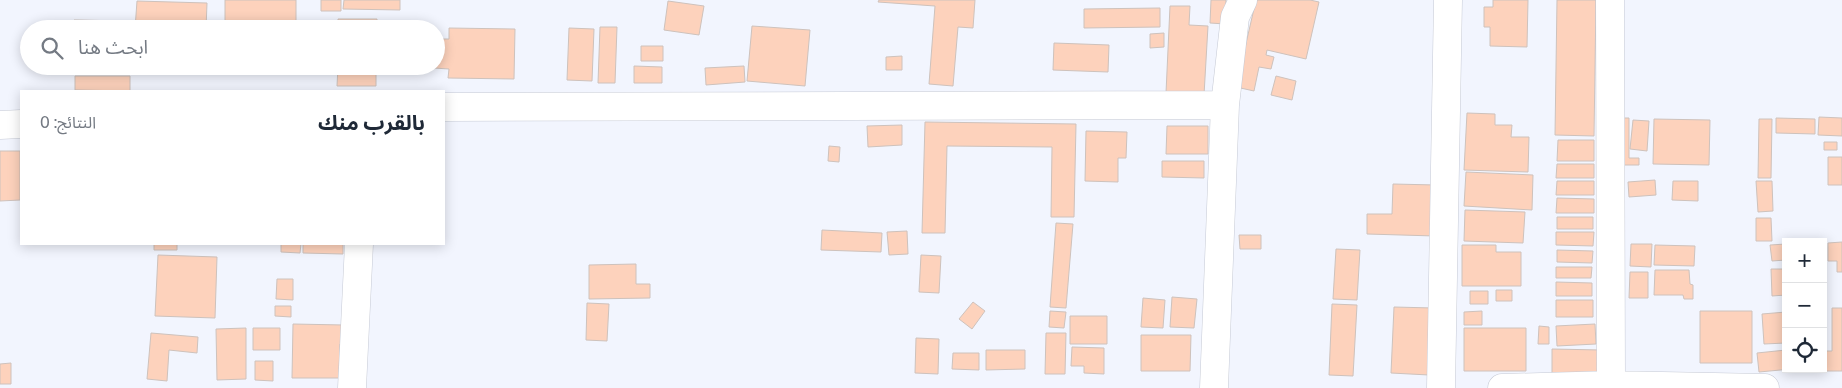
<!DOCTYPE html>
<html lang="ar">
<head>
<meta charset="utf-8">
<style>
  body { margin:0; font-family:"Public Sans","Noto Sans Arabic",sans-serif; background:#f2f2f3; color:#1f2937; direction:rtl }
  .controls { position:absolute; right:15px; bottom:15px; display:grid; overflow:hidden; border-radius:0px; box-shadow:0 2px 12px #0003 }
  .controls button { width:45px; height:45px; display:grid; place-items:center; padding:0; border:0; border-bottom:1px solid #e0e1e3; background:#fff; color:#1f2937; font:25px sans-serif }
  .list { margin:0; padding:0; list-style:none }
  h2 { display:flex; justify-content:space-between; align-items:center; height:65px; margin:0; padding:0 20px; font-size:21px }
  h2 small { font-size:16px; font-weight:400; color:#747a83 }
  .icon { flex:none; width:28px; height:28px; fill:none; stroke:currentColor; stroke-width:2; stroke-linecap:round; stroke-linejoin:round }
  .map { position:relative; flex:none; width:1842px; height:388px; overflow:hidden; direction:ltr }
  .search { position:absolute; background:#fff; box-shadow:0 2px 12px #0003; left:20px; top:20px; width:425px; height:55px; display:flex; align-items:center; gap:12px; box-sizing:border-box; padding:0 18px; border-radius:28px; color:#747a83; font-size:19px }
  .panel { position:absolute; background:#fff; box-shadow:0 2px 12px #0003; left:20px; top:90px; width:425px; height:155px; border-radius:0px; direction:rtl }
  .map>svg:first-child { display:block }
</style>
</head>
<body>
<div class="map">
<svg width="1842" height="388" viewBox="0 0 1842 388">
  <rect width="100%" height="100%" fill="#f2f5fe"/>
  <path fill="#fdd2bc" stroke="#cec2bc" d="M225 0H296V29H225Z
    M321 0H341V11H321Z
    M344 0H400V10L343 9Z
    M879 0H975L973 28 958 27 953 86 929 84 935 6 878 2Z
    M1211 0H1226L1225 24 1210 23Z
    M1256 0H1310L1319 2 1306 59 1267 50 1266 55 1274 57 1271 69 1259 67 1254 91 1236 87Z
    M1493 0H1528L1527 47 1490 46V27H1484V7H1493Z
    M1557 0H1596L1594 136 1555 135Z
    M137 1 207 3 206 29H135Z
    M668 1 704 6 699 35 664 30Z
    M1170 6H1190L1189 25 1208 26 1204 95 1166 93Z
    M1160 8V27L1084 28V9Z
    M338 19H377V29H338Z
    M74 20 126 21V29H74Z
    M752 26 810 30 805 86 747 81Z
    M600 27H617L615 83H598Z
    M449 28 515 29 514 79 448 78 449 69 434 68V66H436V39H449Z
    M569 28 594 29 592 81 567 80Z
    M1164 33V47L1150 48V34Z
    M1054 43 1109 45 1108 72 1053 70Z
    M641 46H663V61H641Z
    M902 56V70H886V57Z
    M73 66H126L125 70 73 69Z
    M338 66H376V86H337Z
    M634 66 662 67V83H634Z
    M744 66 745 82 706 85 705 68Z
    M75 76H130V91L75 90Z
    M1276 76 1296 81 1292 100 1271 95Z
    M1467 113 1495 114V125H1512L1511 137H1529L1528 172 1464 170Z
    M1819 117 1842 118V136L1818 135Z
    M1619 118H1629V158H1639V165H1619Z
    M1776 118 1815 119V134L1776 133Z
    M1654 119 1710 120 1709 165 1653 164Z
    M1759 119H1772L1771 178H1758Z
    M1633 120 1649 121 1647 151 1630 149Z
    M925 122 1076 124 1074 217H1051L1052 147 947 146 945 233H922Z
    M902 125V145L868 147 867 126Z
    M1167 126H1208V154H1166Z
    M1086 131 1127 132 1126 158H1118V182L1085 181Z
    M1558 140H1594V161H1557Z
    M1824 142H1837V150H1824Z
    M829 146 840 147 839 162 828 161Z
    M0 151H20V200L0 201Z
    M1828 157H1842V185H1828Z
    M1162 161H1204V178L1162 177Z
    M1557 164H1594V178H1556Z
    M1466 172 1533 175 1532 210 1464 206Z
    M1655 180 1656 195 1629 197 1628 182Z
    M1557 181H1594V195H1556Z
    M1673 181H1698V201L1672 200Z
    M1756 181H1772L1773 211 1758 212Z
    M1393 184 1436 185 1435 236 1367 234V214H1392Z
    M1557 198 1594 199V213H1556Z
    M1465 210 1525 212 1523 243 1464 241Z
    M1557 217H1593V229H1557Z
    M1756 218H1771L1772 241H1756Z
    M1056 223 1073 224 1066 308 1050 307Z
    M822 230 882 233 881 252 821 250Z
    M907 231 908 254 889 255 887 232Z
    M1556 232H1594L1593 246 1556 245Z
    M1239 235H1261V249H1240Z
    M1842 242V272H1837V261H1828V243Z
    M154 244H177V250H154Z
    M281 244H301L300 253 281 252Z
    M303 244H343V254L303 253Z
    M1631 244H1652L1651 267 1630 266Z
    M1786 244V260L1772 261 1770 245Z
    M1462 245H1496V252H1521V286H1462Z
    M1655 245 1695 246 1694 266 1654 265Z
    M1336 249 1360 250 1357 300 1333 299Z
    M1557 250 1593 251 1592 263 1557 262Z
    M158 255 217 257 215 318 155 316Z
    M921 255 941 256 939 293 919 292Z
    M636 264V284H650V298L589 299V265Z
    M1556 267H1592L1591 278H1556Z
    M1771 269H1786V295L1772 296Z
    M1655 270H1689L1690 284 1693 285V299H1684L1683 295H1654Z
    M1630 272H1648V298H1629Z
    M277 279H293V300L276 299Z
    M1556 282 1592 283V296H1556Z
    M1496 290H1512V301H1496Z
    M1470 291H1488V304H1470Z
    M1172 297 1197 299 1194 328 1170 327Z
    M1143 298 1165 300 1163 328 1141 327Z
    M1556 300H1593V317H1556Z
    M973 302 985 311 972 329 959 319Z
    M587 303 609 304 607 341 586 340Z
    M1332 304 1357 305 1353 376 1329 375Z
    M275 306H291V317L275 316Z
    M1394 307 1433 308 1429 375 1391 373Z
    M1832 308H1842V371H1825V351H1832Z
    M1050 311 1066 312 1064 328 1049 327Z
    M1482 311V325H1464V312Z
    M1700 311H1752V363H1700Z
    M1786 312V343L1764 344 1762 314Z
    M1070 316H1107V344H1070Z
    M293 324 344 325V344H340L339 378H292Z
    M1595 324 1596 344 1557 346 1556 326Z
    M1539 326 1549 327V344H1538Z
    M246 328V379L217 380 216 329Z
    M253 328H280V350H253Z
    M1464 328H1526V371H1464Z
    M151 333 198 337 197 353 169 350 167 381 147 379Z
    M1046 333H1066L1065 374H1045Z
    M1141 335H1191L1190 371H1141Z
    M916 338 939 339 938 374 915 373Z
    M1072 347 1104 348V374L1084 373V366H1071Z
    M1552 349 1601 350 1600 376 1552 375Z
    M986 350H1025V369L986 370Z
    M1786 350V369H1791L1759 372 1757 353Z
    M953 353H979V370L952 369Z
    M255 361H273V381L255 380Z
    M11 363V384H0V364Z"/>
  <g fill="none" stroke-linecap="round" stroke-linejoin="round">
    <defs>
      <path id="minor" d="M1610 0 1611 385
        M444 107 1225 105
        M0 125 21 124
        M352 388 359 244
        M1214 388 1225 105 1235 17 1243 0
        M1441 388 1448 0
        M1502 388 1611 385 1765 388"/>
    </defs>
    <use href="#minor" stroke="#c6cad5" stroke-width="29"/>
    <use href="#minor" stroke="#fff" stroke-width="28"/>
  </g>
</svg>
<div class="controls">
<button>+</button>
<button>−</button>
<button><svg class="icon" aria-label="locate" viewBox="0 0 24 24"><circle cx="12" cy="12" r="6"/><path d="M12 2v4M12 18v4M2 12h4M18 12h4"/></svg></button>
</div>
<div class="search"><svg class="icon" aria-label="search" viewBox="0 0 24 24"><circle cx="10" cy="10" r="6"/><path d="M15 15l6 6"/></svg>ابحث هنا</div>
<section class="panel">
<h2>بالقرب منك<small>النتائج: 0</small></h2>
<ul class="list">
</ul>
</section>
</div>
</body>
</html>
